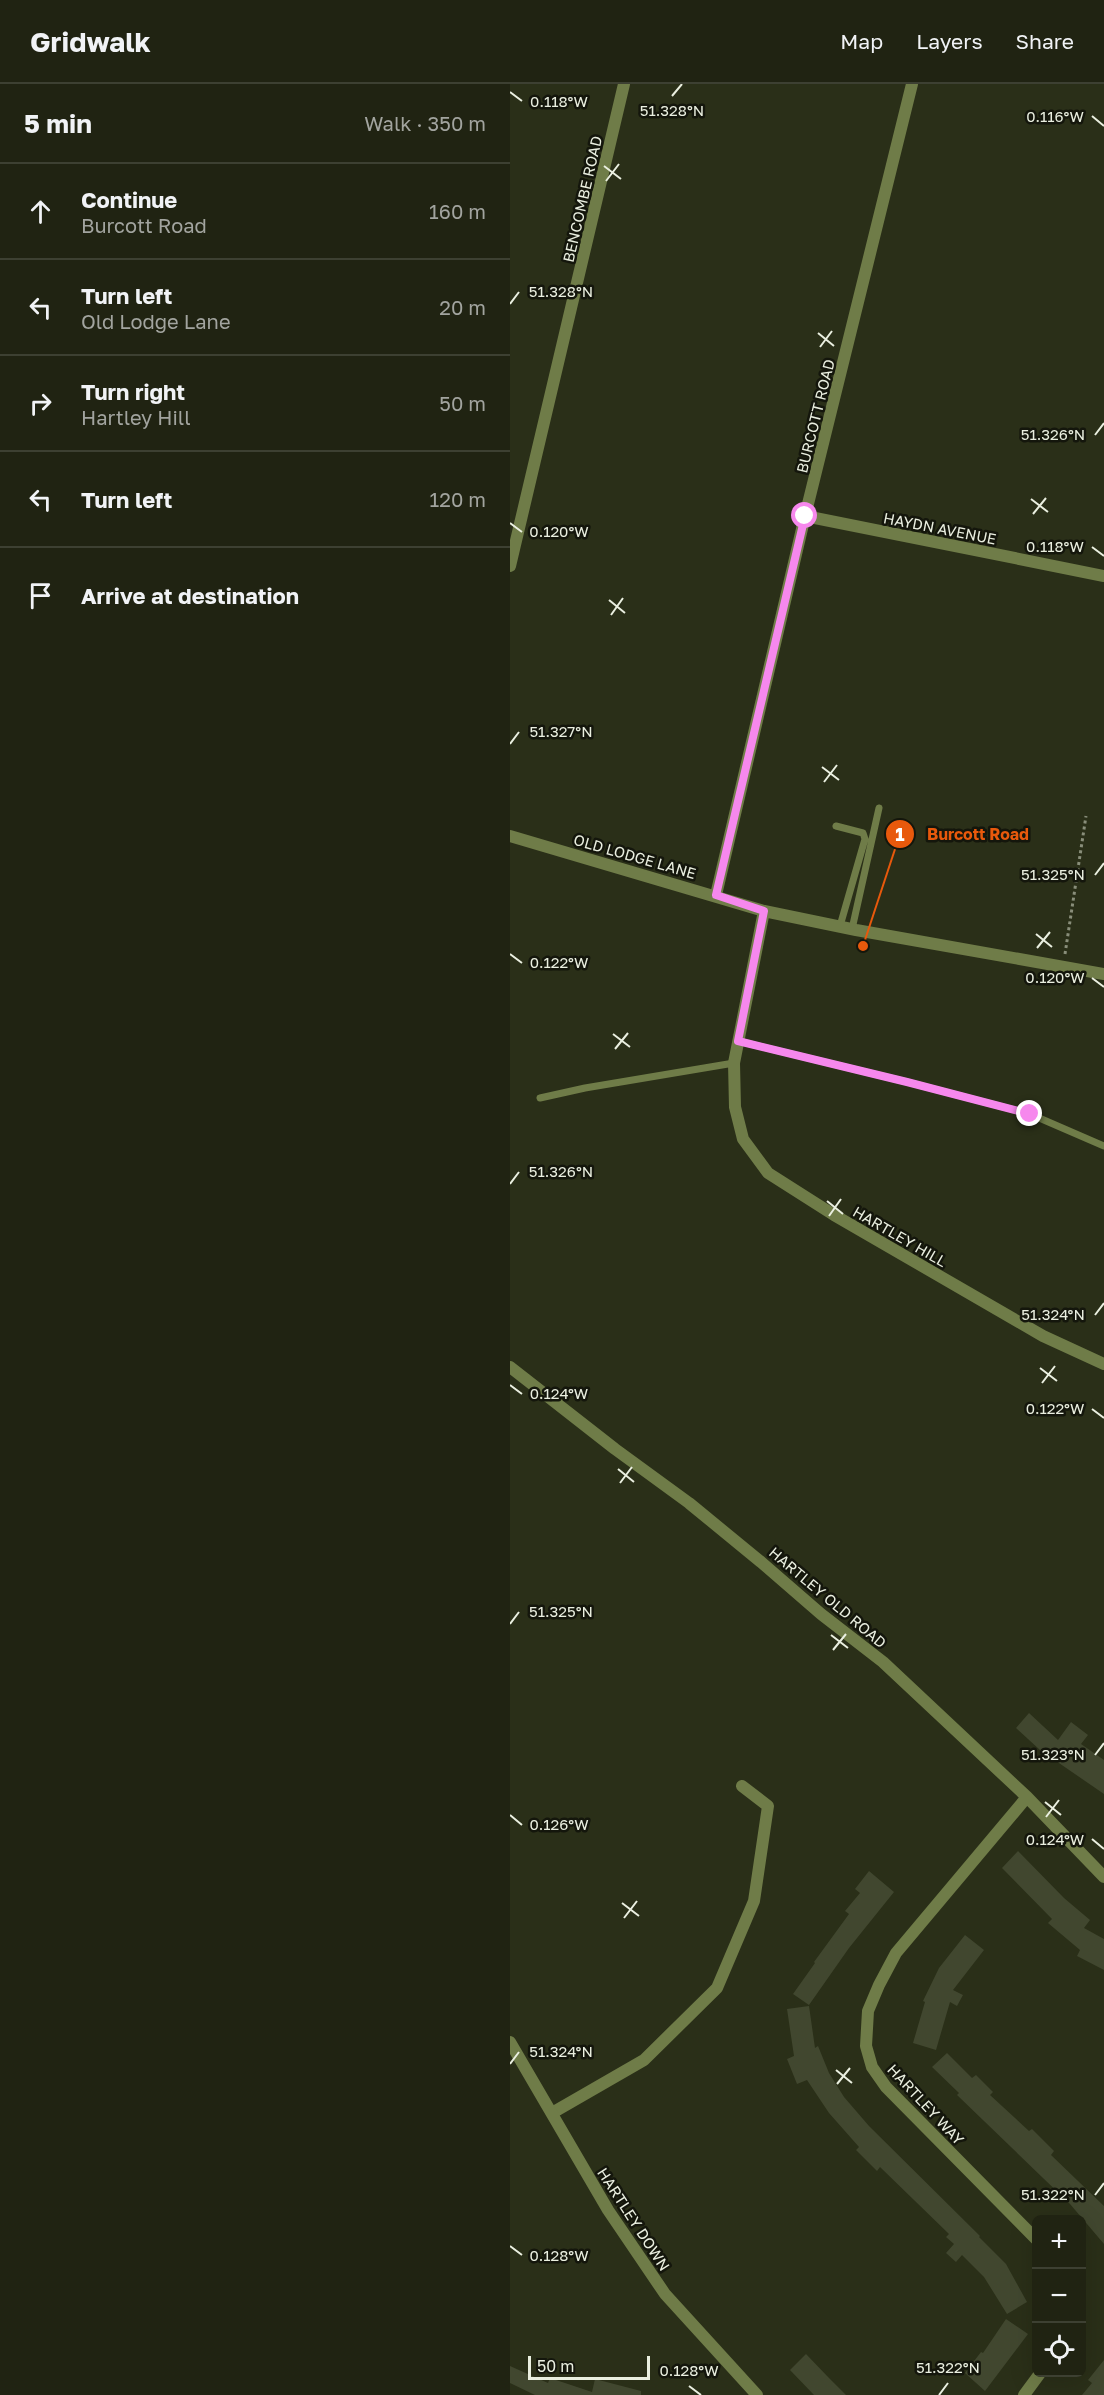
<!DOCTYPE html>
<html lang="en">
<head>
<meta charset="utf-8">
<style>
  body { margin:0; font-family:"Golos Text",sans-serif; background:#282b1b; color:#f1f3f6 }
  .controls { position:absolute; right:18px; bottom:18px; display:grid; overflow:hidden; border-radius:9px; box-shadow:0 6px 24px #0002 }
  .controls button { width:54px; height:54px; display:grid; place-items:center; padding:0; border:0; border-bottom:2px solid #3d4032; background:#202312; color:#f1f3f6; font:30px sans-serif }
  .scale { position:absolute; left:18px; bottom:15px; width:122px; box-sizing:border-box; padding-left:6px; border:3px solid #eaefe0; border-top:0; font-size:16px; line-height:21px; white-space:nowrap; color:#eaefe0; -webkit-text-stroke:4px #14160c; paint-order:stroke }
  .stop { position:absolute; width:18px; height:18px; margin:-14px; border:4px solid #f688ed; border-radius:50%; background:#fff }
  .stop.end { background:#f688ed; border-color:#fff; box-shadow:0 2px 6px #0008 }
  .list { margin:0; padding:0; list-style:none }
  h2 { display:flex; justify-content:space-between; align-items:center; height:78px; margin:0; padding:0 24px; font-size:26px }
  h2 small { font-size:20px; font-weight:400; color:#a2a49f }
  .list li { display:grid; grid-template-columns:39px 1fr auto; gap:18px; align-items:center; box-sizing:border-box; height:96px; padding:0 24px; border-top:2px solid #3d4032 }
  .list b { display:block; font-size:22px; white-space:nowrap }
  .list p { margin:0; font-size:20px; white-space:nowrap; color:#a2a49f }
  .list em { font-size:20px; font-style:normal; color:#a2a49f }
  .icon { flex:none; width:33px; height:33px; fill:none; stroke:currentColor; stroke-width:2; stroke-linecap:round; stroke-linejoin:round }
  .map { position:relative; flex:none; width:594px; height:2311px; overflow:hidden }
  header { display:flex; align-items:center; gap:36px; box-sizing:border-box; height:84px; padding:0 30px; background:#202312; border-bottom:2px solid #3d4032 }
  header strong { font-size:28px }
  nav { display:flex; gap:33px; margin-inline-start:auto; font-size:21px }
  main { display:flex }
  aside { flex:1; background:#202312 }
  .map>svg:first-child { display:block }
</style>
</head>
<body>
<header>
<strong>Gridwalk</strong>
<nav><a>Map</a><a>Layers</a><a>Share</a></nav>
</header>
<main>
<aside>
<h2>5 min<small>Walk · 350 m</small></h2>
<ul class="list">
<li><svg class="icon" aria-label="ahead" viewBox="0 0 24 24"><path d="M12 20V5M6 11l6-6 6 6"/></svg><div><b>Continue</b><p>Burcott Road</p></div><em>160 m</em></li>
<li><svg class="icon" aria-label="left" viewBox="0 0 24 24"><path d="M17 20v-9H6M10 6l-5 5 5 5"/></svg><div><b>Turn left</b><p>Old Lodge Lane</p></div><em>20 m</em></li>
<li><svg class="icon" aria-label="right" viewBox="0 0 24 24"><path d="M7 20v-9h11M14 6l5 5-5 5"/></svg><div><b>Turn right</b><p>Hartley Hill</p></div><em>50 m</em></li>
<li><svg class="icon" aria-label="left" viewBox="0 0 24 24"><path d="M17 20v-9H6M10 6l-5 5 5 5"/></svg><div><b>Turn left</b></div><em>120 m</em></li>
<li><svg class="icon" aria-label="arrive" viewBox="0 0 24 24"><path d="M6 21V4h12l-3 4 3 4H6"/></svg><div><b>Arrive at destination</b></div></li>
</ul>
</aside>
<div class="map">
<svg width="594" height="2311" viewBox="0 0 594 2311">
  <rect width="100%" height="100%" fill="#2a2f18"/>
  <path fill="#41472f" d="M519 1629 548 1656 561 1638 578 1651 571 1660 594 1676V1710L530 1666 506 1644Z
    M508 1767 554 1814 580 1836 574 1844 594 1855V1886L567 1872 570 1866 538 1839 542 1835 492 1784Z
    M359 1787 384 1808 339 1864 299 1921 283 1910 305 1879 304 1878 339 1830 335 1827 350 1809 345 1805Z
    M455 1851 474 1866 443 1906 453 1911 447 1922 440 1918 426 1966 403 1959 415 1918 413 1917 429 1884Z
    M299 1922 305 1964 308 1962 319 1989 334 2013 359 2042 470 2152 469 2153 496 2180 517 2218 497 2230 474 2193 452 2171 446 2178 436 2169 444 2160 436 2153 439 2150 370 2083 367 2087 346 2066 349 2063 319 2029 297 1996 287 2000 277 1975 284 1972 277 1925Z
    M437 1969 462 1994 466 1991 483 2008 480 2011 519 2047 522 2045 544 2067 541 2071 594 2122V2160L560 2120 447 2011 449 2009 422 1983Z
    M496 2235 518 2250 475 2307 455 2289 471 2268 473 2269Z
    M296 2270 319 2294 336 2311H304L280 2286Z
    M594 2276V2311H572L582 2299 578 2296Z
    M0 2282 38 2299 40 2294 82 2308 85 2295 131 2307V2311H25L0 2299Z"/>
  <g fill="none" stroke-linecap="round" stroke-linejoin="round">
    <path stroke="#898e7a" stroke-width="3" stroke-dasharray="3 3" stroke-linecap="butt" d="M555 870 576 732"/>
    <path stroke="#6f7c48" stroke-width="7" d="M326 742 353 749 355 755 330 842
      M342 845 369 724
      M228 957 397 998 520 1030 594 1062
      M30 1014 75 1004 224 979"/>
    <path stroke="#6f7c48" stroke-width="12" d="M295 432 594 492
      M0 482 114 0
      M0 752 254 827 346 846 594 890
      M206 811 295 432 402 0
      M254 827 224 979 225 1023 233 1055 258 1089 324 1131 533 1252 594 1280
      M0 1283 105 1365 179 1419 251 1478 311 1530 373 1578 517 1713 594 1793
      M517 1713 386 1869 369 1901 358 1927 356 1962 362 1983 376 2003 526 2155
      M42 2029 134 1976 207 1904 244 1817 258 1722 232 1702
      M514 2311 531 2288"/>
    <path stroke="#6f7c48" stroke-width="12" d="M0 1958 98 2126 155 2210 247 2311"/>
  </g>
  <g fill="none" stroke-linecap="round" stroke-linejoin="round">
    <path stroke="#f688ed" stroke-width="8" d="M295 432 206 811 254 827 228 957 397 998 520 1030"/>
  </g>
  <path fill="none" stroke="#eaefe0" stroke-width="2" d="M0 8 12 17M162 12 172 0M582 32 594 42M94 82 111 95M96 97 109 80M0 220 9 208M308 249 324 262M310 263 322 247M585 351 594 339M521 415 538 428M523 430 536 414M0 439 12 448M582 463 594 472M99 516 115 529M101 531 113 514M0 660 9 648M312 683 329 696M314 698 327 681M585 791 594 779M526 850 542 863M527 864 540 848M0 870 12 879M582 894 594 903M103 950 120 963M105 965 118 949M0 1100 9 1088M317 1117 333 1130M319 1132 331 1115M585 1231 594 1219M530 1284 547 1297M532 1299 545 1282M0 1301 12 1310M582 1325 594 1334M108 1385 124 1398M110 1399 122 1383M0 1540 9 1528M321 1551 338 1564M323 1566 336 1550M585 1671 594 1659M535 1718 551 1731M0 1731 12 1741M536 1733 549 1716M582 1755 594 1765M112 1819 129 1832M114 1834 127 1817M0 1980 9 1968M326 1986 342 1999M327 2000 340 1984M585 2111 594 2099M0 2162 12 2171M179 2302 191 2311M429 2311 438 2299"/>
  <g text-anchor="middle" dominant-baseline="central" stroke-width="5" stroke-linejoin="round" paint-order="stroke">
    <g font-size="15" fill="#eaefe0" stroke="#14160c">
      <text transform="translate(72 115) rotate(-77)">BENCOMBE ROAD</text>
      <text transform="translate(305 332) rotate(-76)">BURCOTT ROAD</text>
      <text transform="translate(430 444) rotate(11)">HAYDN AVENUE</text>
      <text transform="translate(125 772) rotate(16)">OLD LODGE LANE</text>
      <text transform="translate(390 1152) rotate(30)">HARTLEY HILL</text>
      <text transform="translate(318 1513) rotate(40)">HARTLEY OLD ROAD</text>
      <text transform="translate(416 2020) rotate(47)">HARTLEY WAY</text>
      <text transform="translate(124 2135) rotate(57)">HARTLEY DOWN</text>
    </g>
  </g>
  <g font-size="15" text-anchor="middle" fill="#eaefe0" stroke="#14160c" stroke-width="5" stroke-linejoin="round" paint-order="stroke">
    <text x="49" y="23">0.118°W</text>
    <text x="162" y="32">51.328°N</text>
    <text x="545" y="38">0.116°W</text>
    <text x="51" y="213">51.328°N</text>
    <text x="543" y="356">51.326°N</text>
    <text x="49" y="453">0.120°W</text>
    <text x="545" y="468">0.118°W</text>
    <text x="51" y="653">51.327°N</text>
    <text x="543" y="796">51.325°N</text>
    <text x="49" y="884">0.122°W</text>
    <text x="545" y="899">0.120°W</text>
    <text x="51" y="1093">51.326°N</text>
    <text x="543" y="1236">51.324°N</text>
    <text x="49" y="1315">0.124°W</text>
    <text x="545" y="1330">0.122°W</text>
    <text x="51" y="1533">51.325°N</text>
    <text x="543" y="1676">51.323°N</text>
    <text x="49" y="1746">0.126°W</text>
    <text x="545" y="1761">0.124°W</text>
    <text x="51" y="1973">51.324°N</text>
    <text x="543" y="2116">51.322°N</text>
    <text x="49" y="2177">0.128°W</text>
    <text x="438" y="2289">51.322°N</text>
    <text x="179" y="2292">0.128°W</text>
  </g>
  <path fill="none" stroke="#e8590c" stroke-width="2" d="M353 862L390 750"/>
  <g fill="#e8590c" stroke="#14160c" stroke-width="2">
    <circle cx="353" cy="862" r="6"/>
    <circle cx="390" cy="750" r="15"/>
  </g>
  <g font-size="18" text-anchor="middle" font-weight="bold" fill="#fff">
    <text x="390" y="757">1</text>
  </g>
  <g font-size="16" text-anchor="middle" font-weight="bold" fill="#e8590c" stroke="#14160c" stroke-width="5" stroke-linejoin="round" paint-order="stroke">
    <text x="468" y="756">Burcott Road</text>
  </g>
</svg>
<div class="controls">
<button>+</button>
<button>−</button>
<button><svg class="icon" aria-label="locate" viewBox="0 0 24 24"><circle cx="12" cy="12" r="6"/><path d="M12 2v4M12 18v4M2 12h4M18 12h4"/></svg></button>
</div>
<div class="scale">50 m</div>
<div class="stop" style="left:295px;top:432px"></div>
<div class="stop end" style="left:520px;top:1030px"></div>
</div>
</main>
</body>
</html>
